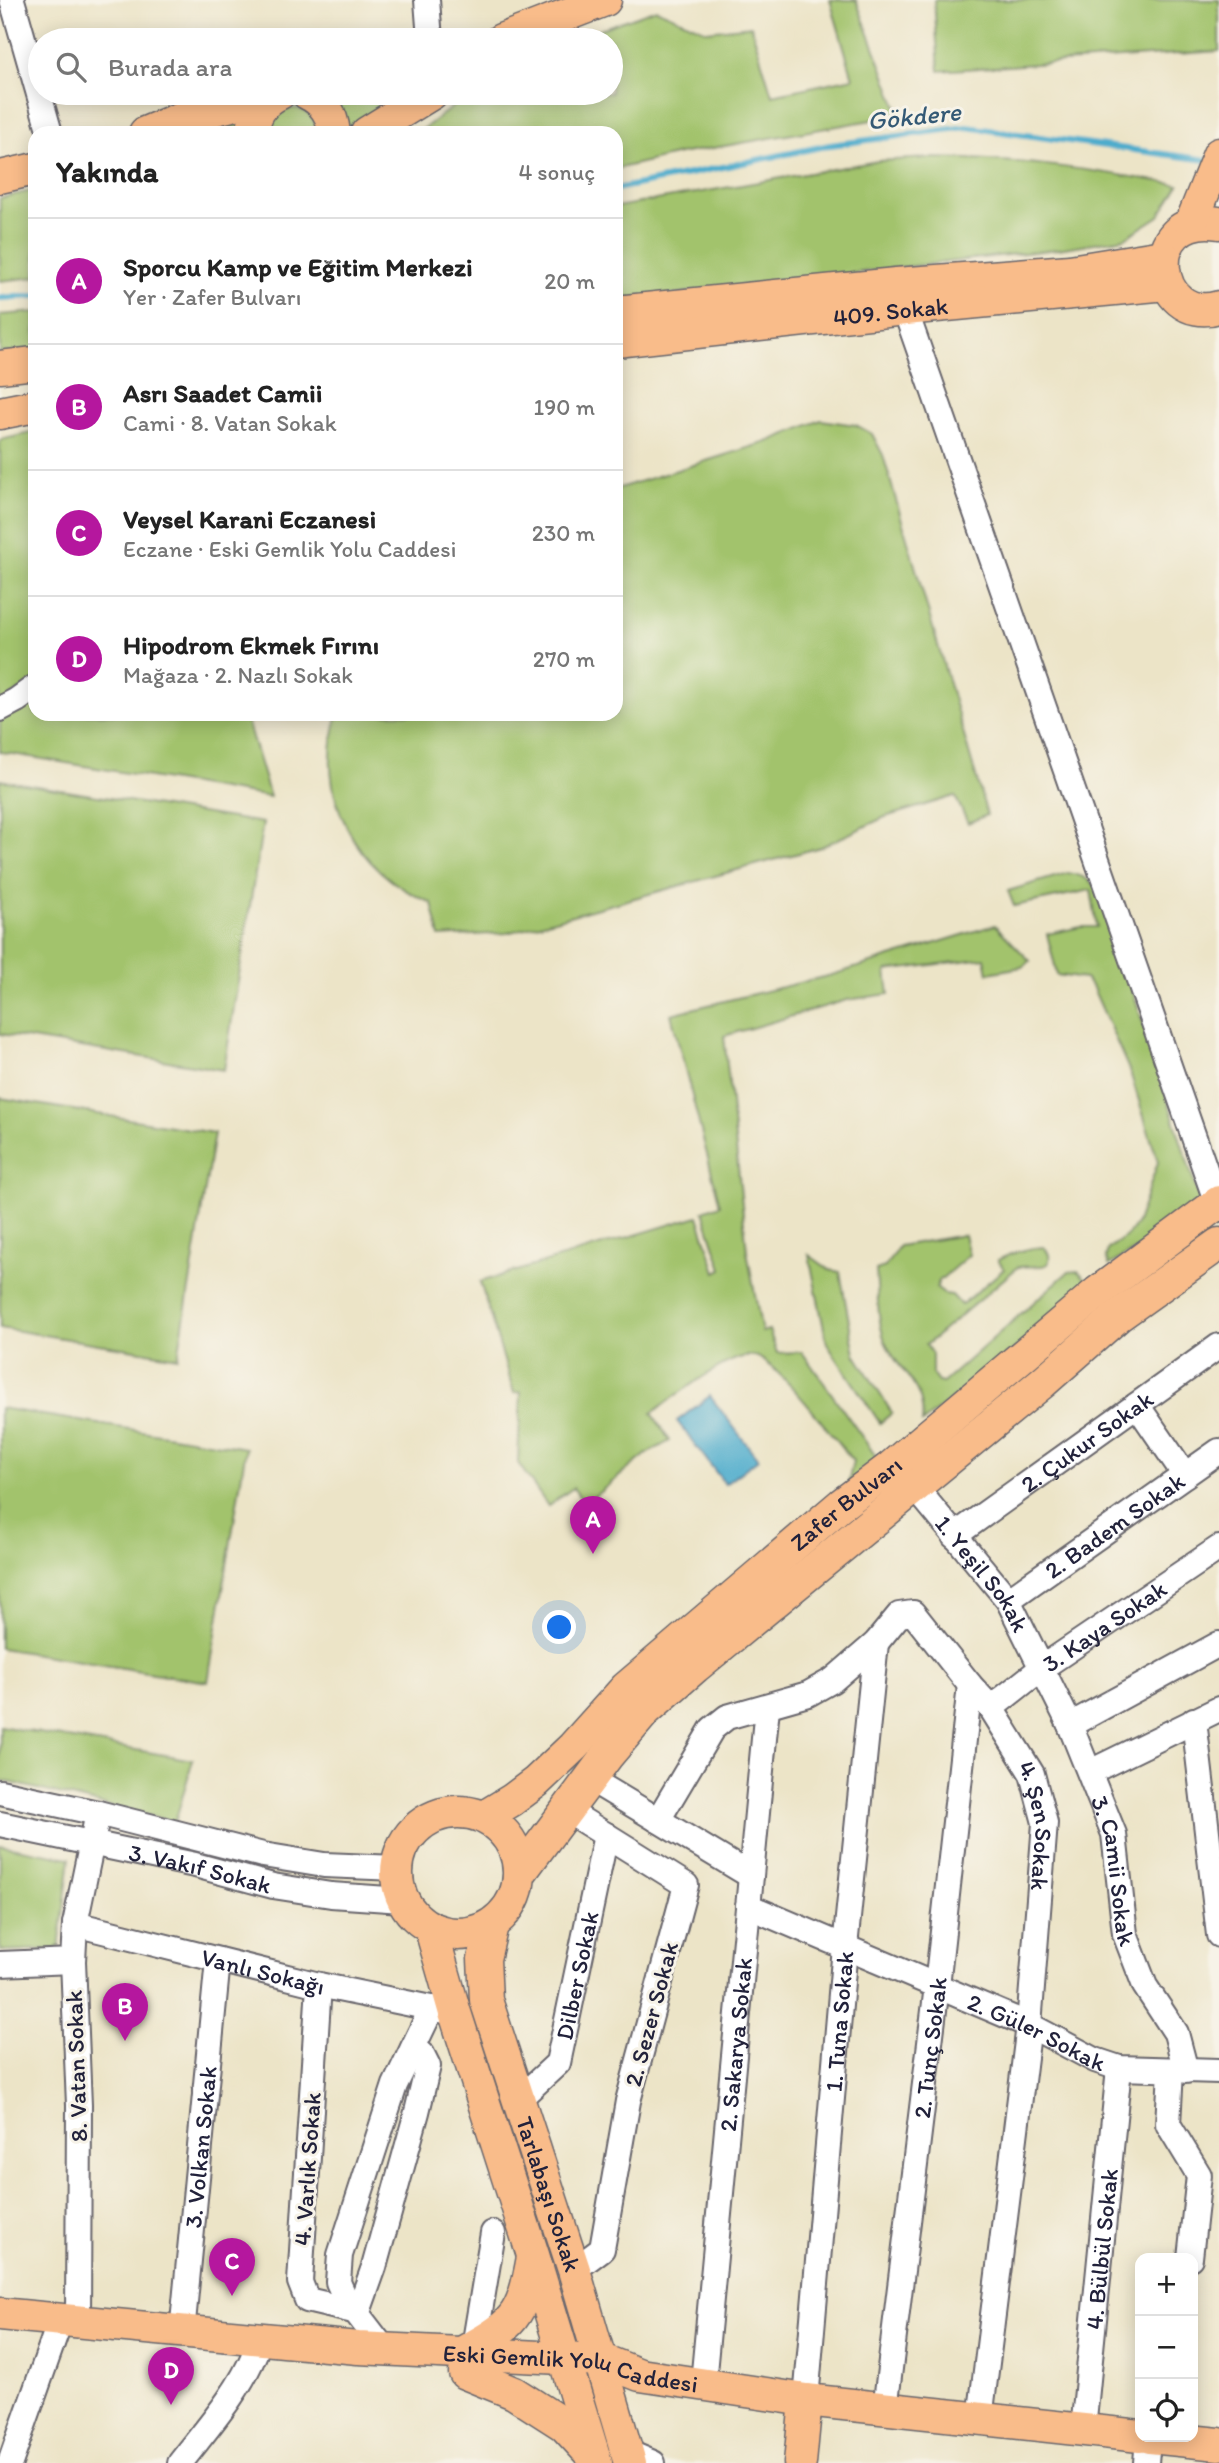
<!DOCTYPE html>
<html lang="tr">
<head>
<meta charset="utf-8">
<style>
  body { margin:0; font-family:Itim,sans-serif; background:#f2f2f2; color:#222 }
  .controls { position:absolute; right:21px; bottom:21px; display:grid; overflow:hidden; border-radius:14px; box-shadow:0 4px 18px #0003 }
  .controls button { width:63px; height:63px; display:grid; place-items:center; padding:0; border:0; border-bottom:2px solid #e0e0e0; background:#fff; color:#222; font:35px sans-serif }
  .you { position:absolute; left:560px; top:1628px; width:24px; height:24px; margin:-18px; border:5px solid #fff; border-radius:50%; background:#1a73e8; box-shadow:0 0 0 10px #1a73e833 }
  .badge { display:grid; place-items:center; width:46px; height:46px; border-radius:50%; background:#b5179e; color:#fff; font-size:23px; font-weight:700 }
  .pin { position:absolute; translate:-50% -58px; filter:drop-shadow(0 2px 4px #0008) }
  .pin::after { content:''; position:absolute; top:37px; width:24px; height:21px; background:inherit; clip-path:polygon(0 0,100% 0,50% 100%) }
  .list { margin:0; padding:0; list-style:none }
  h2 { display:flex; justify-content:space-between; align-items:center; height:91px; margin:0; padding:0 28px; font-size:30px }
  h2 small { font-size:23px; font-weight:400; color:#767676 }
  .list li { display:grid; grid-template-columns:46px 1fr auto; gap:21px; align-items:center; box-sizing:border-box; height:126px; padding:0 28px; border-top:2px solid #e0e0e0 }
  .list b { display:block; font-size:26px; white-space:nowrap }
  .list p { margin:0; font-size:23px; white-space:nowrap; color:#767676 }
  .list em { font-size:23px; font-style:normal; color:#767676 }
  .icon { flex:none; width:38px; height:38px; fill:none; stroke:currentColor; stroke-width:2; stroke-linecap:round; stroke-linejoin:round }
  .map { position:relative; flex:none; width:1219px; height:2463px; overflow:hidden }
  .search { position:absolute; background:#fff; box-shadow:0 4px 18px #0003; left:28px; top:28px; width:595px; height:77px; display:flex; align-items:center; gap:18px; box-sizing:border-box; padding:0 24px; border-radius:38px; color:#767676; font-size:26px }
  .panel { position:absolute; background:#fff; box-shadow:0 4px 18px #0003; left:28px; top:126px; width:595px; height:595px; border-radius:21px }
  .map>svg:first-child { display:block }
</style>
</head>
<body>
<div class="map">
<svg width="1219" height="2463" viewBox="0 0 1219 2463">
  <rect width="100%" height="100%" fill="#f7f3e8"/>
  <filter id="ink" filterUnits="userSpaceOnUse"><feTurbulence type="fractalNoise" baseFrequency=".0143" numOctaves="2"/><feDisplacementMap in="SourceGraphic" scale="14" xChannelSelector="R" yChannelSelector="G"/><feConvolveMatrix kernelMatrix="1 2 1 2 8 2 1 2 1" color-interpolation-filters="sRGB"/></filter>
  <filter id="wash" filterUnits="userSpaceOnUse"><feTurbulence type="fractalNoise" baseFrequency=".00686" numOctaves="4" result="noise"/><feDisplacementMap in="SourceGraphic" scale="28" xChannelSelector="R" yChannelSelector="G"/><feGaussianBlur stdDeviation="1.57" result="paint"/><feColorMatrix in="noise" values="0 0 0 0 0 0 0 0 0 0 0 0 0 0 0 0 0 1.4 0 .05"/><feComposite in="paint" operator="in"/></filter>
  <g filter="url(#wash)">
    <rect width="100%" height="100%" fill="#ece4c7"/>
    <path fill="#a2c36c" stroke="#627254" stroke-width="2" d="M830 0H856L897 107 895 116 679 154 616 169V133H418L471 93H611V40H570L656 9 707 31 751 26 772 95 853 78Z
      M934 0H1219V51L939 71Z
      M351 93H405L348 133 330 98Z
      M295 108C309 111 316 118 317 133H271C272 118 279 110 295 108Z
      M241 117 240 133H187Z
      M928 158C1013 158 1095 170 1179 185L1159 216 1125 238 1058 249 616 301V207L878 161Z
      M35 190V277L0 281V198Z
      M35 312V350L0 353V315Z
      M821 420 856 425 872 434 883 455 987 815 968 823 955 796 885 817 821 847 507 933 440 937 432 903C355 874 313 793 338 714H616V489L767 442Z
      M35 432V680L0 704V440Z
      M35 698V714H245L270 797 0 752V718Z
      M0 780 263 823 224 1070 0 1034Z
      M1068 873C1099 877 1100 895 1110 920L1203 1210 1109 1265 1106 1257 1108 1249 1128 1235 1137 1223 1158 1162 1130 1072 1093 988 1085 979 1057 975 1047 934 1081 927H1097L1091 890 1014 906 1008 891Z
      M995 925 1030 961 1022 967 988 973 985 958 886 971 889 994 847 1000 724 1036 747 1251 762 1332 769 1330 777 1353 802 1352 882 1465 848 1484 853 1461C837 1442 775 1359 754 1356 730 1352 672 1399 652 1413L670 1441 648 1453 585 1504 573 1488 548 1506 518 1463 521 1392 514 1393 480 1282 698 1216 716 1272 722 1269 703 1211 720 1205 671 1014 832 975Z
      M0 1098 214 1133 178 1357 0 1328Z
      M964 1235 969 1255 939 1281 936 1288 944 1294 952 1295 961 1305 1004 1269 998 1260C1013 1252 1027 1248 1044 1247 1049 1253 1051 1257 1048 1264 1039 1269 1029 1265 1018 1267L926 1345 932 1354V1374L938 1382 943 1383 1068 1272 1078 1271 1093 1286 922 1423C927 1385 898 1373 885 1341 877 1320 878 1293 876 1270L885 1267 899 1246Z
      M809 1255 830 1270 840 1272 855 1354 892 1413 880 1423 827 1344Z
      M0 1408 246 1448 208 1682 0 1648Z
      M0 1726 193 1760 175 1822 0 1780Z
      M0 1845 70 1858 59 1949 0 1951Z"/>
    <path fill="#4eaccc" stroke="#386784" stroke-width="2" d="M710 1396 758 1459 725 1484 677 1421Z"/>
    <g fill="none" stroke-linecap="round" stroke-linejoin="round">
      <path stroke="#4eaccc" stroke-width="6" d="M616 189 830 145 967 127 1207 160
        M0 298 35 296"/>
    </g>
  </g>
  <g filter="url(#ink)">
    <g fill="none" stroke-linecap="round" stroke-linejoin="round">
      <defs>
        <g id="minor">
          <path d="M12 0 50 133"/>
          <path d="M427 0 430 40"/>
          <path d="M900 295 1219 1209"/>
          <path d="M0 709 17 700 35 687"/>
          <path d="M1137 1405 1185 1475"/>
          <path id="s1" d="M915 1487 1008 1600 1070 1725 1114 1834 1125 1934 1145 1986 1176 2033 1186 2071"/>
          <path id="s2" d="M954 1536 1219 1346"/>
          <path id="s3" d="M1008 1600 1219 1451"/>
          <path id="s4" d="M991 1708 1043 1667 1219 1548"/>
          <path d="M1194 1720 1219 1935"/>
          <path d="M1070 1725 1219 1644"/>
          <path d="M1090 1772 1219 1709"/>
          <path d="M590 1779 751 1876"/>
          <path d="M0 1792 98 1813 263 1855 324 1865 397 1868"/>
          <path d="M566 1810 686 1885 628 2101 602 2249 574 2270"/>
          <path id="s5" d="M658 1820 712 1729 727 1717 808 1694 833 1680 876 1643 899 1615 913 1613 970 1685 991 1708 1032 1774 1045 1823 1029 2025 980 2419"/>
          <path id="s6" d="M0 1824 195 1865 273 1886 331 1895 402 1900"/>
          <path id="s7" d="M748 1906 1029 2025 1095 2060 1119 2068 1219 2071"/>
          <path id="s8" d="M75 1924 319 1985 455 2013"/>
          <path d="M0 1964 73 1961"/>
          <path d="M319 1985 300 2282 307 2300 358 2312"/>
          <path d="M1171 2071 1168 2124 1199 2175 1190 2258"/>
          <path id="s9" d="M518 2100 558 2063 606 1835"/>
          <path d="M358 2312 374 2267 417 2112 428 2066 422 2054 413 2048"/>
          <path d="M78 2322 79 2105 73 1961 75 1924 98 1813"/>
          <path id="s10" d="M182 2333 218 1960"/>
          <path d="M474 2347 493 2233"/>
          <path d="M385 2350 345 2298 338 2282 340 2255 395 2085 432 2008"/>
          <path id="s11" d="M703 2383 767 1707"/>
          <path id="s12" d="M806 2400 845 1947 876 1643"/>
          <path id="s13" d="M885 2409 937 1986 970 1685"/>
          <path id="s14" d="M1083 2430 1119 2068"/>
          <path d="M627 2452 653 2463"/>
          <path d="M10 2463 60 2321"/>
          <path d="M180 2463C207 2428 238 2394 255 2353"/>
          <path d="M1146 2463 1148 2437"/>
        </g>
        <g id="major">
          <path d="M501 40 605 0"/>
          <path d="M307 93C325 102 332 114 334 133"/>
          <path d="M145 133 181 118 278 93"/>
          <path d="M253 133C253 114 263 101 280 93"/>
          <path d="M367 133 432 93"/>
          <path d="M0 177 35 169"/>
          <path d="M1219 223C1138 211 1153 327 1219 307"/>
          <path d="M1191 224 1219 154"/>
          <path d="M616 312 896 284 1070 271 1163 256"/>
          <path id="s15" d="M616 341 905 309 1167 284"/>
          <path d="M0 367 35 363"/>
          <path d="M0 413 35 406"/>
          <circle cx="458" cy="1873" r="61"/>
          <path id="s16" d="M484 1817 512 1800 536 1782 573 1747 626 1688 842 1504 891 1467 1098 1292 1219 1202"/>
          <path d="M520 1873 607 1756 646 1710 695 1667 1043 1382 1118 1316 1219 1244"/>
          <path id="s17" d="M492 1925 484 1959 486 2000 574 2270 630 2463"/>
          <path d="M431 1929 455 2013 533 2255 596 2463"/>
          <path id="s18" d="M0 2314 358 2348 602 2360 640 2375 806 2400 1140 2436"/>
          <path d="M460 2354C514 2324 522 2319 533 2257"/>
          <path d="M465 2373 514 2393 564 2425 589 2452"/>
          <path d="M1150 2437 1219 2444"/>
          <path d="M800 2463 806 2400"/>
        </g>
      </defs>
      <use href="#minor" stroke="#69666c" stroke-width="28"/>
      <use href="#major" stroke="#69666c" stroke-width="35"/>
      <use href="#minor" stroke="#fff" stroke-width="24"/>
      <use href="#major" stroke="#f9bc8a" stroke-width="32"/>
    </g>
  </g>
  <g text-anchor="middle" dominant-baseline="central" stroke-width="6" stroke-linejoin="round" paint-order="stroke">
    <g font-size="24" fill="#22223b" stroke="#f7f3e8">
      <text stroke="none"><textPath href="#s15" startOffset="276">409. Sokak</textPath></text>
      <text stroke="none"><textPath href="#s2" startOffset="163">2. Çukur Sokak</textPath></text>
      <text stroke="none"><textPath href="#s16" startOffset="480">Zafer Bulvarı</textPath></text>
      <text stroke="none"><textPath href="#s3" startOffset="130">2. Badem Sokak</textPath></text>
      <text stroke="none"><textPath href="#s1" startOffset="110">1. Yeşil Sokak</textPath></text>
      <text stroke="none"><textPath href="#s4" startOffset="140">3. Kaya Sokak</textPath></text>
      <text stroke="none"><textPath href="#s5" startOffset="598">4. Şen Sokak</textPath></text>
      <text stroke="none"><textPath href="#s6" startOffset="205">3. Vakıf Sokak</textPath></text>
      <text stroke="none"><textPath href="#s1" startOffset="439">3. Camii Sokak</textPath></text>
      <text stroke="none"><textPath href="#s8" startOffset="194">Vanlı Sokağı</textPath></text>
      <text stroke="none"><textPath href="#s9" startOffset="144">Dilber Sokak</textPath></text>
      <text transform="translate(651 2014) rotate(-75)">2. Sezer Sokak</text>
      <text stroke="none"><textPath href="#s12" startOffset="380">1. Tuna Sokak</textPath></text>
      <text stroke="none"><textPath href="#s7" startOffset="315">2. Güler Sokak</textPath></text>
      <text stroke="none"><textPath href="#s11" startOffset="340">2. Sakarya Sokak</textPath></text>
      <text stroke="none"><textPath href="#s13" startOffset="364">2. Tunç Sokak</textPath></text>
      <text transform="translate(76 2066) rotate(-92)">8. Vatan Sokak</text>
      <text stroke="none"><textPath href="#s10" startOffset="187">3. Volkan Sokak</textPath></text>
      <text transform="translate(307 2169) rotate(-86)">4. Varlık Sokak</text>
      <text stroke="none"><textPath href="#s17" startOffset="280">Tarlabaşı Sokak</textPath></text>
      <text stroke="none"><textPath href="#s14" startOffset="182">4. Bülbül Sokak</textPath></text>
      <text stroke="none"><textPath href="#s18" startOffset="574">Eski Gemlik Yolu Caddesi</textPath></text>
    </g>
    <g font-size="26" font-style="italic" fill="#345975" stroke="#f7f3e8">
      <text transform="translate(914 116) rotate(-6)">Gökdere</text>
    </g>
  </g>
</svg>
<div class="controls">
<button>+</button>
<button>−</button>
<button><svg class="icon" aria-label="locate" viewBox="0 0 24 24"><circle cx="12" cy="12" r="6"/><path d="M12 2v4M12 18v4M2 12h4M18 12h4"/></svg></button>
</div>
<div class="you"></div>
<div class="pin badge" style="left:593px;top:1554px">A</div>
<div class="pin badge" style="left:125px;top:2041px">B</div>
<div class="pin badge" style="left:232px;top:2296px">C</div>
<div class="pin badge" style="left:171px;top:2405px">D</div>
<div class="search"><svg class="icon" aria-label="search" viewBox="0 0 24 24"><circle cx="10" cy="10" r="6"/><path d="M15 15l6 6"/></svg>Burada ara</div>
<section class="panel">
<h2>Yakında<small>4 sonuç</small></h2>
<ul class="list">
<li><span class="badge">A</span><div><b>Sporcu Kamp ve Eğitim Merkezi</b><p>Yer · Zafer Bulvarı</p></div><em>20 m</em></li>
<li><span class="badge">B</span><div><b>Asrı Saadet Camii</b><p>Cami · 8. Vatan Sokak</p></div><em>190 m</em></li>
<li><span class="badge">C</span><div><b>Veysel Karani Eczanesi</b><p>Eczane · Eski Gemlik Yolu Caddesi</p></div><em>230 m</em></li>
<li><span class="badge">D</span><div><b>Hipodrom Ekmek Fırını</b><p>Mağaza · 2. Nazlı Sokak</p></div><em>270 m</em></li>
</ul>
</section>
</div>
</body>
</html>
